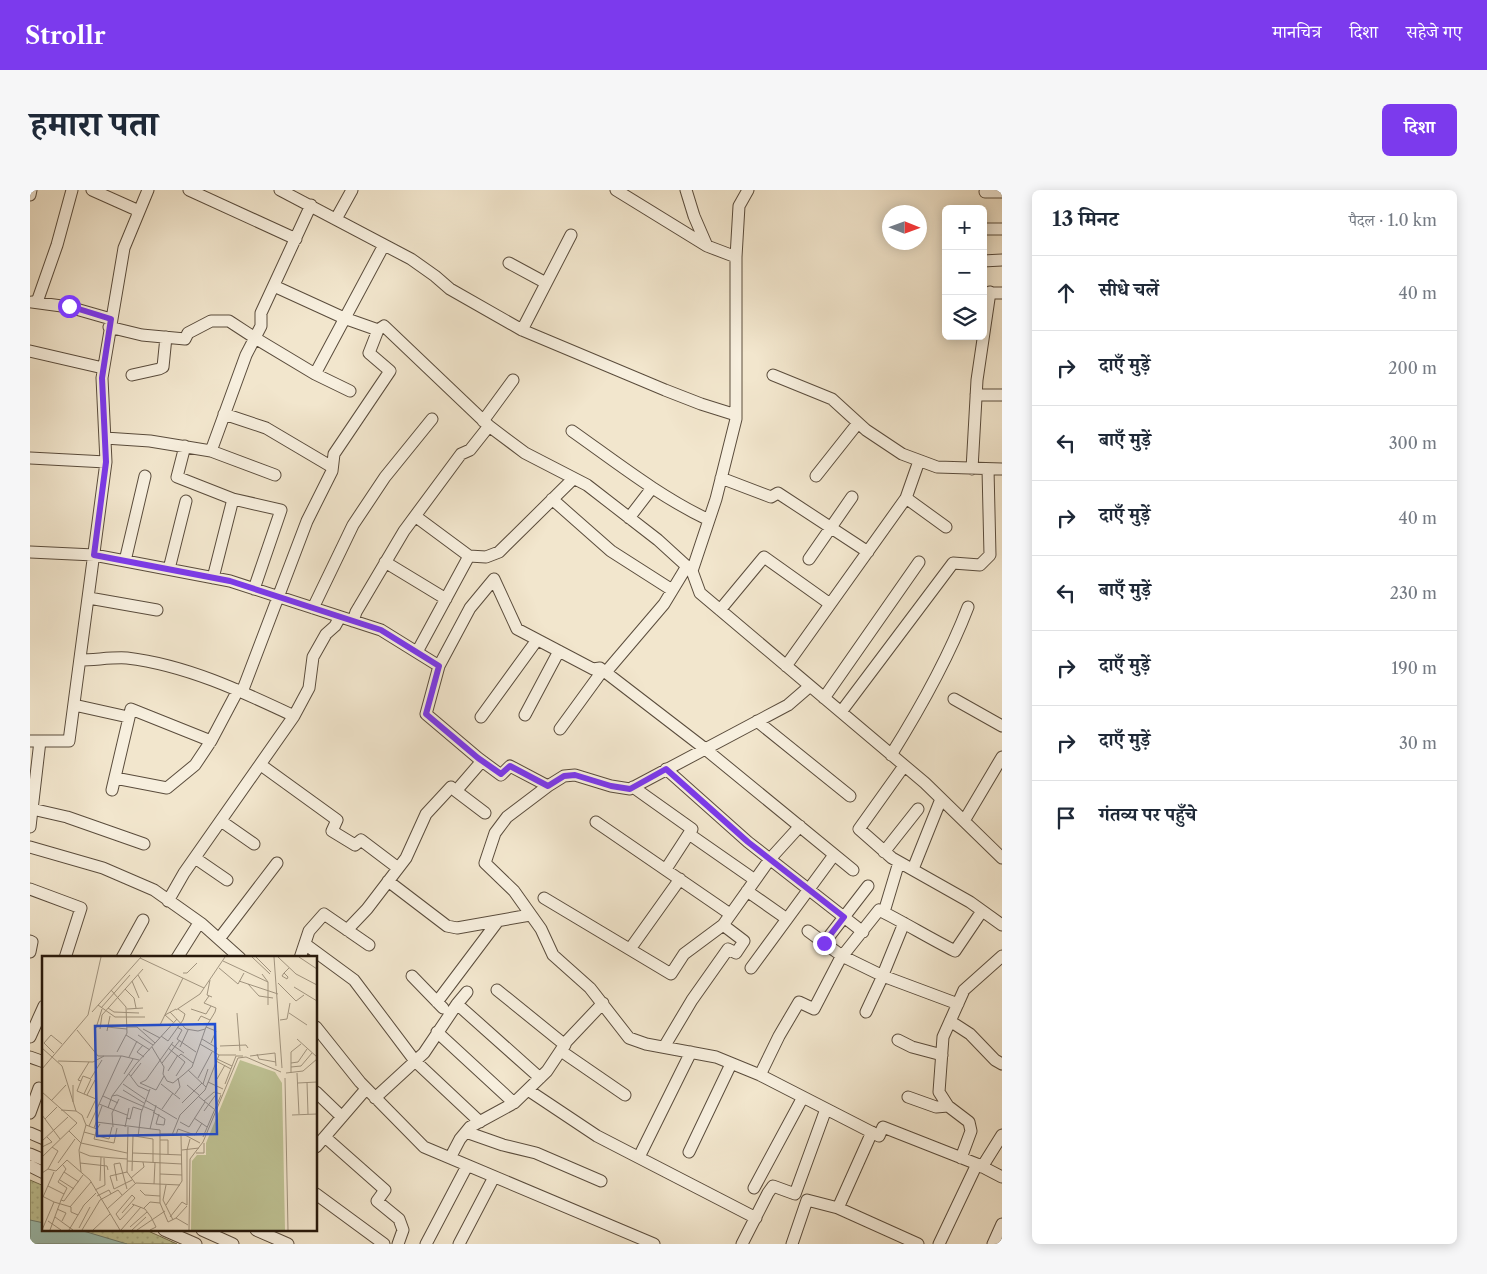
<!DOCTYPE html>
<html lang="hi">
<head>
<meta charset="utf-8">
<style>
  body { margin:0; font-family:"Libre Caslon Text","Noto Serif Devanagari",serif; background:#f6f6f7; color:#1f2937 }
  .controls { position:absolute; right:15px; top:15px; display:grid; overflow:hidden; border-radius:8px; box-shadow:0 2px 12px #0003 }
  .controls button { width:45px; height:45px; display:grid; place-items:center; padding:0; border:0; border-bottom:1px solid #e0e1e3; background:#fff; color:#1f2937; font:25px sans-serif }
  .compass { position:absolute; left:852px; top:15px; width:45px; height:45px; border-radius:50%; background:#fff; box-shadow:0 2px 12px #0003; rotate:91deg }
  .stop { position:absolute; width:15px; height:15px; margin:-11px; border:4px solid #7c3aed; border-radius:50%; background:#fff }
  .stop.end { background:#7c3aed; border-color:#fff; box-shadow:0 1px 5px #0008 }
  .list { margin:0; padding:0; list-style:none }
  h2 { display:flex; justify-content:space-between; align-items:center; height:65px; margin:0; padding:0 20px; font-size:21px }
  h2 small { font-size:16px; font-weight:400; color:#747a83 }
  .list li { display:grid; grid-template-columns:32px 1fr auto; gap:15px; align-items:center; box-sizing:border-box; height:75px; padding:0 20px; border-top:1px solid #e0e1e3 }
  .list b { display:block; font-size:19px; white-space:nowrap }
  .list em { font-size:16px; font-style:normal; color:#747a83 }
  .icon { flex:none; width:28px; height:28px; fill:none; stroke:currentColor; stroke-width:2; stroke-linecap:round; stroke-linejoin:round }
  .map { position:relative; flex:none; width:972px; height:1054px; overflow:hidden; border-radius:8px }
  header { display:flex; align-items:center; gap:30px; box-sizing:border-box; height:70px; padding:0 25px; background:#7c3aed; color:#fff }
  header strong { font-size:24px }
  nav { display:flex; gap:28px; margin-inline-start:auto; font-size:18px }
  .intro { display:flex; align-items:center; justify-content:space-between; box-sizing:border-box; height:120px; padding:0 30px }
  h1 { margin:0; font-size:35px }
  .button { padding:12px 22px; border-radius:8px; background:#7c3aed; color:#fff; font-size:18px; font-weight:700 }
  main { display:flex; gap:30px; padding:0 30px }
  aside { flex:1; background:#fff; border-radius:8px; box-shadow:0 2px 12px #0003 }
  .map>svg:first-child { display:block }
</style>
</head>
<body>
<header>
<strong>Strollr</strong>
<nav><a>मानचित्र</a><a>दिशा</a><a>सहेजे गए</a></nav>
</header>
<div class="intro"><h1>हमारा पता</h1><a class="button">दिशा</a></div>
<main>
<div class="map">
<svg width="972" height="1054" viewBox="0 0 972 1054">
  <defs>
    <pattern id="park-dots" width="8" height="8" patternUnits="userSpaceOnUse" patternTransform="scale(1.25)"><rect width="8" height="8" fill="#bfc395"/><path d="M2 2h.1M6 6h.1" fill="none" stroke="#a4a77f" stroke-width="1.8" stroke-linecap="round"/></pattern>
  </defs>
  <rect width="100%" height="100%" fill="#f2e6cd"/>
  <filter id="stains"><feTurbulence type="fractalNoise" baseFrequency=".004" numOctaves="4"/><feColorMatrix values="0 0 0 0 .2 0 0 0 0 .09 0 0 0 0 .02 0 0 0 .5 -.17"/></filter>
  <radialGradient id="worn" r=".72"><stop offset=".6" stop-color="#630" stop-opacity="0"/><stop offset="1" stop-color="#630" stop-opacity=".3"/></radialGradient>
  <path fill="url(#park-dots)" stroke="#736e50" d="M0 990 14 996V1040H116L147 1054H0Z"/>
  <path fill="#9cc0b3" stroke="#6d7d70" d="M0 1030 14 1033V1040H50L97 1054H0Z"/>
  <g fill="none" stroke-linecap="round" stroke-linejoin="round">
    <defs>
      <path id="minor" d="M62 0 109 21
        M159 0 266 49
        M250 0 381 69 405 86 420 99 492 140 635 200 671 214 706 225
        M586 0 677 56
        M656 0 664 26 677 56 706 67
        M955 2H972
        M0 5 1 0
        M306 29 322 0
        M953 39H972
        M953 71 972 70
        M479 73 516 93
        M244 96 314 128 348 140 354 136 459 236 495 263 557 295 628 350 662 381 670 403 895 593 972 668
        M953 103H972
        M2 112 39 117 81 129
        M7 112 27 55 42 0
        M79 137 112 145 155 149 158 143 181 131H199L225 148 285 184 320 201
        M492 140 541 45
        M0 161 73 178
        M285 184 354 55
        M102 185 129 179 133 177 136 147
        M743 185 802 209 836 240 872 264 907 277 972 279
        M946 205H972
        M194 224 236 238 302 277
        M453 231 483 190
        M542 241C586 272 630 307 679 330
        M75 248 120 251 181 261 245 285
        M155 256 147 287 203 309 251 320 224 399
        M181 261 216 165 231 136V123L281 15
        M0 268 76 272
        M942 279 947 190 960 102
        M786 286 828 233
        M691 288 741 307 748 303 838 362
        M876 308 916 337
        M522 309 581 361 642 400
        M385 326 439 366
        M599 328 622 298
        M0 362 64 365 200 391 351 440 409 476
        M779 369 822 307
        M95 371 115 286
        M355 372 416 409
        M139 379 156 311
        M662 381 686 309 706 229V67L709 16 718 0
        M183 388 203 309
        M59 408 127 420
        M283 418 323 335 355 287 402 229
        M690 420 734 367 800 414
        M323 431 326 422 374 341 431 264 440 260 459 236
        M387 462 439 366 456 367 469 362 543 289
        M50 470C65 470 82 467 97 468 156 475 211 501 264 526
        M756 476 876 308 889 271
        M576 482 634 414 657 376
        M780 496 758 515 600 599 581 596 545 585 534 586 518 596 477 627 465 643 455 673 484 701 511 739 523 765 560 798 599 848 616 854 686 867 730 885 849 946 853 937 947 974 972 987
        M212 502 277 331 302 281 304 264 360 181 339 163 348 140
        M794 508 889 372
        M924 509 972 536
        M44 515 98 527
        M811 522 923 373 950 375 960 365 958 279
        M495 525 529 461
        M451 527 507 450
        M727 531 820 606
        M530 539 573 480
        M0 551H39L76 272 72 188 94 58 118 0
        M861 565C891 517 918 469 938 417
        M231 575 307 630 302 641 325 655 331 650 368 678
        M874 576 829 639 862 668 940 712 972 735
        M636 579 718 652 833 742
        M85 588 137 598 165 575 181 551 208 500
        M518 596 480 576 471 585 448 568 396 524 409 476 440 418 464 389 487 439 563 479 570 478 674 558 823 680
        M603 597 662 639 636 679
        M82 600 101 519 181 551
        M426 601 455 623
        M2 619 37 627 114 654
        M191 631 224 654
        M934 631 972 567
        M566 632 700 724
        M0 637 10 551
        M659 644 725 690
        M0 657 73 678 124 700 172 734 210 768
        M854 662 888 619
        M165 668 197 690
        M883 679 911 609
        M358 691 417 736 427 738 500 725
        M0 699 51 718 35 768
        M717 701 757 729
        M514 708 641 784 654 764 693 735 740 669 770 636
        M138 711 154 683 264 526 279 498 283 467 296 444 305 436 310 427
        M854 722 869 672
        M317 740 337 719 376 668 396 624 421 597 426 601 452 571
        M778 741 812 766 853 786 928 814
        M189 749 247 673
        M0 751 2 752 0 762
        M794 753 838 696
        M275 754 324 790 385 871 450 932
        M600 759 650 689
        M92 768 113 730
        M147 768 169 733
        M270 768 279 741 294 724 339 755
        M721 778 804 665
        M382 786 413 818
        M467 800 535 855
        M407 812 468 731
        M427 814 510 888
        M836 822 850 792 874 733
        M920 831 940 844 965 870 972 874
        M286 837 330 892 394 957 624 1054
        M407 842 484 913
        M0 847 14 816
        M868 850 882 857 912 865
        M634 857 662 810 698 759 706 763 714 751 693 735
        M531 861 595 905
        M0 867 14 872
        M730 885 749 846 769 812 784 819 810 769 849 720C875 733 899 748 925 761L952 721
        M498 900 567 946 726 1028
        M286 902 312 927
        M878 907 906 917 918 916
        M345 908 394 863 427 814 437 802
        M0 923 9 898
        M436 942 473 955 506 963 571 991
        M0 943 14 949
        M295 947 355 1000 347 1011 369 1029 373 1040 368 1054
        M286 957 336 899
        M659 962 701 874
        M0 964 14 970
        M609 967 661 862
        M420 968 430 949 440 937 484 913 517 881 537 851 573 813
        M931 968 941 941 939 932 918 916 909 902 913 847 934 800 972 766
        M0 976 14 983
        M952 977 972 945
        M724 998 773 907
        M286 1004 354 1054
        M808 1018 842 942
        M134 1040 166 1054
        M172 1040 203 1054
        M226 1040 258 1054
        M396 1054 437 976
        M429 1054 464 987
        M712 1054 738 1003 743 996 765 1004 796 919
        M762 1054 777 1010 808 1018 888 1054
        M909 1054 947 974
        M963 1054 972 1034"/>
    </defs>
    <use href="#minor" stroke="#5a4c3c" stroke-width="13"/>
    <use href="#minor" stroke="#f7efde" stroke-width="11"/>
  </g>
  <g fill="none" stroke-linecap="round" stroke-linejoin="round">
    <path stroke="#7c3aed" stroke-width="6" d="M39 116 81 129 72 188 76 272 64 365 200 391 351 440 409 476 396 524 448 568 471 584 480 576 518 596 534 586 545 585 581 596 600 599 636 579 718 652 814 727 794 753"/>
  </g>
  <g transform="translate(12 766)">
    <rect width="275" height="275" fill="#f2e6cd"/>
    <path d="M198 104 233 116 240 127 243 274H149L150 205 155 199H164V187Z" fill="#bfc395"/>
    <path fill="none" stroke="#a1947f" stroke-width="1" d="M210 1 228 18M214 1 229 16M232 1 240 112M236 1 254 18 275 29M257 1 275 13M98 2 162 32M181 5 226 26M177 12 196 28 202 17M141 17H145L155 7M242 17 246 21 245 23 240 20 242 17 247 12M220 18 226 26V49M96 19 106 36M168 24 165 39 170 41M90 25 97 42M197 25 236 38M236 27 254 45 262 39M206 28 217 40 231 42M252 31 275 45M83 33 92 42 94 52M69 34 84 51 85 77 75 96M56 49 73 61H103M59 52 88 19M66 52 72 56 97 57M85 53 101 52M149 53 164 58 169 50M134 54 158 38 183 1M50 56 99 1M128 56 144 73 156 75 163 73M195 57 198 95M247 57 265 69M238 64 245 63 248 47M156 65 159 60 168 64M131 66 123 59 134 53M118 69 141 22M65 71 85 73M85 71H95L113 87M135 71 140 74 135 83 154 96M164 71 174 75 169 87M54 72 60 53M58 73 60 59 101 13M101 73 118 82M35 74 56 100H80L97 104M65 75 68 60M84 79 108 94M96 79 111 89M119 80 126 85 141 64 143 58 136 53M160 83 175 92 173 98M255 83 275 101M129 88 142 97M158 88 177 99H194M101 89 95 96 102 101M178 90 204 89 206 92M110 91 122 111 121 118 125 125 131 127 141 119 150 111 164 71 173 56 174 52 162 47 167 40M138 91 146 74M0 92 20 110 34 155M126 92 143 106 134 120M12 97 2 87 9 79 20 88M215 98 217 103 234 106M137 100 139 98 151 107M208 100 233 97 234 110M87 101 95 85M175 103 190 110M16 105 51 106 62 100M174 105 189 113M120 107 138 84M249 107 256 106 265 93M249 111 259 110 270 97M0 113 46 59 59 1M146 114 164 131M126 115 136 99M244 117 261 115 275 103M249 117V96L259 88M255 117 257 158M82 118 91 103M87 118 96 130 107 135M89 120 99 107M122 120 114 134 98 127 104 124 131 86M49 122 60 104M156 122 170 96M243 122 246 274M175 123 183 109M39 125 35 135 42 138M166 126 181 133M265 126 266 158M256 127 275 126M81 128 103 143M119 128 138 143M161 128 166 113M183 128 194 100H201M145 129 157 139M81 134 102 147M0 136 35 167 0 201M133 138 138 131 136 122M45 139 53 124M61 140 76 147M70 140 75 139 112 155M156 140 172 153M103 144 135 163M9 145 24 129M162 145 172 136 179 138M31 146V129M140 147 160 127M57 148 85 159M66 152 70 140 94 108 135 63M120 153 131 137M19 154 34 155 40 159 44 169 52 172 55 173 58 168M162 155 175 137M111 156 123 163 122 169M117 158 114 168 122 169M0 159 18 183M250 159 275 158M45 162 54 143 42 138 49 123 41 120 39 125 36 124 47 106M84 162 88 163 91 151 100 154M152 162 165 171M3 163 15 151M54 166 118 174V247L126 266 134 262M138 166 147 171 163 146M47 170 79 100M71 171 70 157 77 143M83 171 87 152M86 171 85 216 93 227M52 172 60 150M55 173 52 183 72 187 75 172M108 173 114 149M27 175 39 187 85 197M42 176 67 183 70 171M118 178H141L158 187M86 179 111 183V206M130 179 138 159 163 134 177 99M134 179 136 173 153 179 160 167M96 181 99 157 108 133M161 181 179 139M118 184H126V198M0 185 26 161M0 191 10 186 5 181M140 194 157 192M38 196 48 200 85 203M91 197 140 199M154 197H162V187M85 205 140 208M16 207 33 183M38 207 65 210 66 214M21 209 24 213 22 216 37 226M6 213 16 195 10 191M90 215 91 180M39 216 37 194 44 169M85 216 68 220 72 233 90 224M0 217 6 213 14 215 25 204 48 224 78 274M118 218 140 219M89 222 102 211 101 206M18 224 32 233M58 225 59 201M75 225 72 208 78 207 85 233M112 228 113 206M124 229 121 244 131 264M6 230 22 238 19 244 22 245 41 219M53 234 63 229 62 202M98 234 103 239 118 240M22 238 25 232 16 226 22 216M0 240 12 246 0 274M55 240 67 234 69 238M1 241 12 216M12 246 29 251V256L36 259M90 248 103 253 109 261 114 271 108 274M124 249 140 225 139 180M145 249V194L148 183M145 250 134 262 146 269M28 251 49 226M102 252 108 246 118 247M15 253 24 257 20 265M65 253 94 227 138 229M80 257 93 242 90 239 74 258 78 264 92 249M13 261 31 274M128 261 140 246 145 249M6 265 19 274M88 271 105 256M37 272 48 251M8 274 19 244M27 274 42 249 54 237M40 274 58 244 76 234 80 239M51 274 68 258M79 274 99 251M90 274 104 261M95 274 123 255M147 274 148 203 161 186 196 102 204 101 239 116"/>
    <path fill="#1d4ed8" fill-opacity="0.15" stroke="#1d4ed8" stroke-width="2.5" d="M173 68 175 178 55 180 53 70Z"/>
    <rect width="275" height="275" fill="none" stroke="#27180b" stroke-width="2.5"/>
  </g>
  <rect width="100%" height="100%" filter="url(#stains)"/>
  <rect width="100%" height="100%" fill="url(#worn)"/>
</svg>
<div class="controls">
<button>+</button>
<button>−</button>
<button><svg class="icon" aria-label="layers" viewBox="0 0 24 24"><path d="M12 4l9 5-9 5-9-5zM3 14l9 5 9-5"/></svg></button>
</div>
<svg class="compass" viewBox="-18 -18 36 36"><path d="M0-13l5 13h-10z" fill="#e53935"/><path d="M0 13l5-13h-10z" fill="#747a83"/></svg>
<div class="stop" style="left:39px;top:116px"></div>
<div class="stop end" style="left:794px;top:753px"></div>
</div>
<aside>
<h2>13 मिनट<small>पैदल · 1.0 km</small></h2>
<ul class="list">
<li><svg class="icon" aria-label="ahead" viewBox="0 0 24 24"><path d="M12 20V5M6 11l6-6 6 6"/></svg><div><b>सीधे चलें</b></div><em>40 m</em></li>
<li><svg class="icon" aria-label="right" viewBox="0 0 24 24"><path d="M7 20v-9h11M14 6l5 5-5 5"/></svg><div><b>दाएँ मुड़ें</b></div><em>200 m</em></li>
<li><svg class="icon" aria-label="left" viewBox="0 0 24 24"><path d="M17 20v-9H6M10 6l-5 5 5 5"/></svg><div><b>बाएँ मुड़ें</b></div><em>300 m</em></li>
<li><svg class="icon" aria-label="right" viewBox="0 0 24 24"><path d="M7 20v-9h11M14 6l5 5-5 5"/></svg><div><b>दाएँ मुड़ें</b></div><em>40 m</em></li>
<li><svg class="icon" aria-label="left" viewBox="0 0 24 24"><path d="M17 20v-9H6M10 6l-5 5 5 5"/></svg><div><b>बाएँ मुड़ें</b></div><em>230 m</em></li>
<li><svg class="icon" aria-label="right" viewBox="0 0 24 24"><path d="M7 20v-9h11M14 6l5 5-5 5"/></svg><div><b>दाएँ मुड़ें</b></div><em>190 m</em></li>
<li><svg class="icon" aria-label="right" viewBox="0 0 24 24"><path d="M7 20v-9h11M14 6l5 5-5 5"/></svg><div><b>दाएँ मुड़ें</b></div><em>30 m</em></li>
<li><svg class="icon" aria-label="arrive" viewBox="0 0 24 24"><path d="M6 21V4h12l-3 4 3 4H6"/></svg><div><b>गंतव्य पर पहुँचे</b></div></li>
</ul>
</aside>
</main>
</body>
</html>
